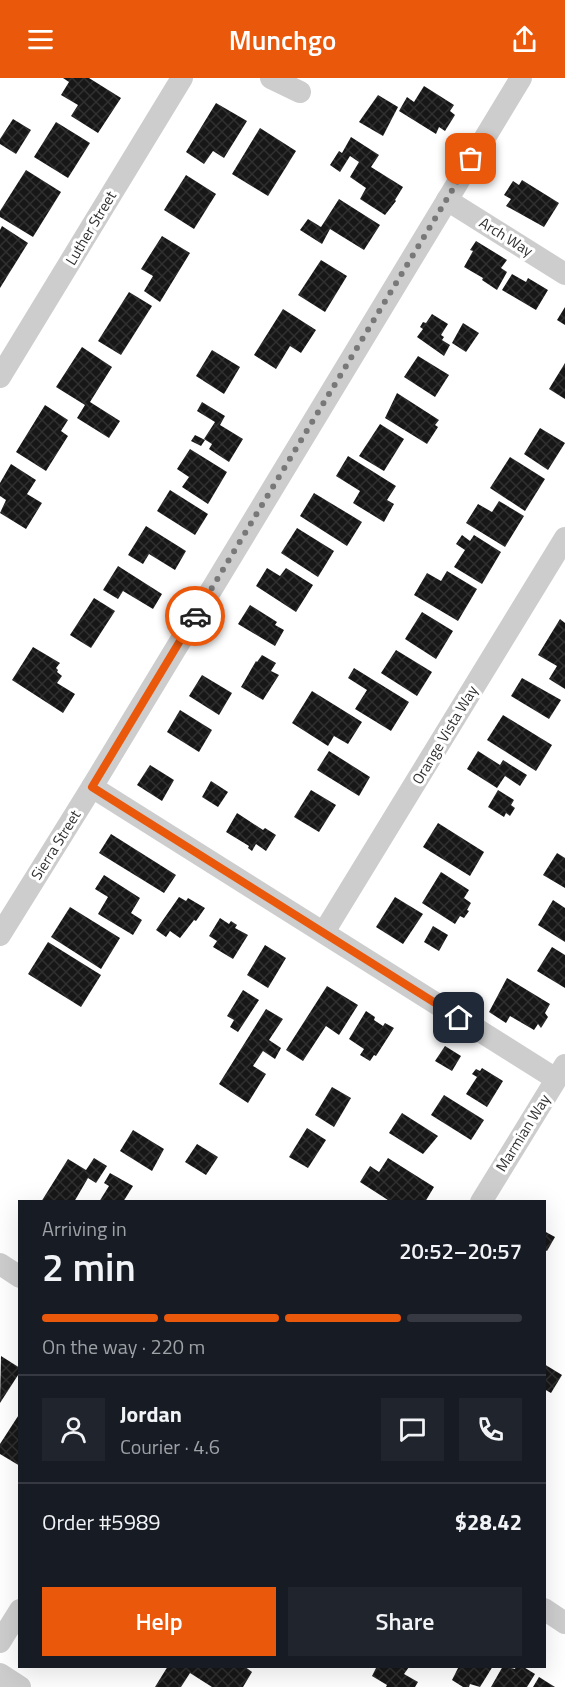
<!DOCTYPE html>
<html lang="en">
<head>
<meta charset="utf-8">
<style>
	:root { --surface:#171b24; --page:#20242c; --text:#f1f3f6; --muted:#9ea1a6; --line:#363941; --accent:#ea580c }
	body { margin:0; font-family:"Titillium Web",sans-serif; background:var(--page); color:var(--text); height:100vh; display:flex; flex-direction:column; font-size:22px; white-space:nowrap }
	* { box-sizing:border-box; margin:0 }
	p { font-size:20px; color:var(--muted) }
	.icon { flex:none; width:33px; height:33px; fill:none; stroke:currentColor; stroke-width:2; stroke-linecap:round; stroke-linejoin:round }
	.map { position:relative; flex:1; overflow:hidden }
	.drawer { position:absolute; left:18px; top:1122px; width:528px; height:468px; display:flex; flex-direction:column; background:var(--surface); border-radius:0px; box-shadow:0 6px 24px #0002 }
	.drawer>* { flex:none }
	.pin { position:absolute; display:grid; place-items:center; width:51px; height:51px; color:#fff; margin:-26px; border-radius:12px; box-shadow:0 3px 9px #0006 }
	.courier { position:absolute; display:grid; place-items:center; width:60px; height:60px; margin:-30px; border:4px solid #ea580c; border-radius:50%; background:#fff; color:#222; box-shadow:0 2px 8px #0007 }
	.overview em { font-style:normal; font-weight:600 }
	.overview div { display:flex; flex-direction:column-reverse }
	.overview { display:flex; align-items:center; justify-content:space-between; height:102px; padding:0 24px }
	h1 { font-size:39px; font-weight:600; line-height:45px }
	.bar { display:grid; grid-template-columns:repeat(4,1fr); gap:9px 6px; align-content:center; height:72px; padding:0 24px }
	.bar i { height:8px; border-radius:4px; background:var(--line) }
	.bar .on { background:var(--accent) }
	.bar p { grid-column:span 4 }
	.line { display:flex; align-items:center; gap:15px; padding:0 24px; border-top:2px solid var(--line) }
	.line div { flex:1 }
	.round { display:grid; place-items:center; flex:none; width:63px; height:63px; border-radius:0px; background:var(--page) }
	.primary-button { display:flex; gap:12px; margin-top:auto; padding:12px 24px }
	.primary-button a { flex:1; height:69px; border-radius:0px; background:var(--accent); color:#fff; font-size:24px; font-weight:600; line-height:69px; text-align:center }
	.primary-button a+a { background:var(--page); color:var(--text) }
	header { display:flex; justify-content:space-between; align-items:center; height:78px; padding:0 24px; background:var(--accent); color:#fff; font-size:27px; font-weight:600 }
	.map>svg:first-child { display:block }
	.building { fill:url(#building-cross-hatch) }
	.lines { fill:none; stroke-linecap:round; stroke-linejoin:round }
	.minor { stroke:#cdcdcd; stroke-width:22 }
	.done { stroke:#787878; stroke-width:6; stroke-dasharray:0 10.8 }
	.route { stroke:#ea580c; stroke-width:8 }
	.labels { text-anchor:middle; stroke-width:6; stroke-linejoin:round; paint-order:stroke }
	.street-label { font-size:15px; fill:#303030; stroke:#fff }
</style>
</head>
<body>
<header><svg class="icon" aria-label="menu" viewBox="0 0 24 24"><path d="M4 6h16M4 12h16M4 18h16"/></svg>Munchgo<svg class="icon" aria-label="share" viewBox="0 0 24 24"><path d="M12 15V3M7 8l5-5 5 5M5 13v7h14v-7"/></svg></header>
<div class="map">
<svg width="565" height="1609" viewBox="0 0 565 1609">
	<defs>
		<pattern id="building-cross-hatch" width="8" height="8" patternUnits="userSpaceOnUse" patternTransform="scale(1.5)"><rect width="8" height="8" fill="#171717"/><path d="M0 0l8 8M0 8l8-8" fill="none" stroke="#303030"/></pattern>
	</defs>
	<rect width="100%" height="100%" fill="#fff"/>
	<g class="building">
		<polygon points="63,0 89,0 121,20 98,55 71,38 78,27 61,17 69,4"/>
		<polygon points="424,8 454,27 450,33 455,37 445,53 439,49 436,56 399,33 407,19 414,24"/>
		<polygon points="378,17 398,29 383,58 359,44"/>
		<polygon points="216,25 247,43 224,80 213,73 204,86 186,74"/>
		<polygon points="13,41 31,52 16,76 0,66 0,61"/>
		<polygon points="56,44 90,65 68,100 34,79"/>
		<polygon points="260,50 296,73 268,118 232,96"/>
		<polygon points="351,59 379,77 371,89 403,109 395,122 396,123 385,137 360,121 366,110 350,99 359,84 350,78 340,94 330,87 339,73 342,75"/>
		<polygon points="26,92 61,114 33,159 0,139 0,133"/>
		<polygon points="186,97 216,116 194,151 164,132"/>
		<polygon points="522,102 559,125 544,149 506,128 511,121 504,117 513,103 519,107"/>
		<polygon points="339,121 380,147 364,172 330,151 322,166 300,152 308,141 321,149"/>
		<polygon points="2,148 28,165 0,210 0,152"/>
		<polygon points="162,158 190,175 160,224 144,213 153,198 141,191"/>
		<polygon points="476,163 507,182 501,190 507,194 497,212 482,202 483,200 464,189 473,173 470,172"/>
		<polygon points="321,182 347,198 325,234 298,217"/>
		<polygon points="512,196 526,204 528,200 548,212 536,232 502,212"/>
		<polygon points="129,214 152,228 121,277 98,263"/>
		<polygon points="565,229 565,247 557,242"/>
		<polygon points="283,231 316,252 301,275 290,268 276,291 254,277"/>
		<polygon points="432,236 448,246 441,257 444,259 442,262 450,267 444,278 417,259 423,251 420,249 423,244 426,245"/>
		<polygon points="463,245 479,255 466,274 452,265"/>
		<polygon points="82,269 112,289 90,324 120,343 109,360 77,340 85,327 56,309"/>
		<polygon points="212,272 240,289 224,316 196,298"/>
		<polygon points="418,278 449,297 435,319 404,299"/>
		<polygon points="565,285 565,321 549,311"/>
		<polygon points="397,315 439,342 435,347 438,349 427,366 385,340"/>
		<polygon points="202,324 225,338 220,347 243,361 229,384 209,371 212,366 204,361 215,344 197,333"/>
		<polygon points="45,327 68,342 61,353 68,358 46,393 16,374"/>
		<polygon points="380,346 404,361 384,393 359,378"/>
		<polygon points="540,350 565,365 548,392 524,376"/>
		<polygon points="195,357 205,362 201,368 191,363"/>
		<polygon points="190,371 227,394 208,426 182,409 189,399 177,391"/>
		<polygon points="348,378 396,408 387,422 394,426 384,444 353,425 360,413 336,398"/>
		<polygon points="510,379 545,401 525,433 490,410"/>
		<polygon points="11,386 36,402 27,416 42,425 26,451 0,435 6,422 0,418 0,405"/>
		<polygon points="170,412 208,436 195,457 157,433"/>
		<polygon points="314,415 362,444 347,468 300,438"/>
		<polygon points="499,423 524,438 505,469 466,445 478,426 492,434"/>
		<polygon points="146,448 186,473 175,492 149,476 143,486 128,477"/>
		<polygon points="297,450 334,473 318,499 281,475"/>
		<polygon points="462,457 470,463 474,457 501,474 482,506 454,489 465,472 456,466"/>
		<polygon points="118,488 162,516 153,531 123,513 118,521 103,512"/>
		<polygon points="267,490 280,498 286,490 313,507 296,534 256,508"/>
		<polygon points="447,493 477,511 458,543 414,517 427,495 441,503"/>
		<polygon points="94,520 115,533 91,570 70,557"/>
		<polygon points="250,527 277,544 275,547 284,552 275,568 238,546"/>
		<polygon points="422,534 453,553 436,581 405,561"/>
		<polygon points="560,541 565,545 565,611 549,601 557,588 538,577"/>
		<polygon points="33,569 60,585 56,590 58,592 57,594 62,598 57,605 75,616 63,635 12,602"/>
		<polygon points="396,572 432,594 417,618 381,595"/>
		<polygon points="262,577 276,585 271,593 279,597 263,622 241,609 256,583 257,584"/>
		<polygon points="354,590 409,624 391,653 355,631 367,612 348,600"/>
		<polygon points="202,597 232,615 219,637 189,618"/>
		<polygon points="522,600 561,622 549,641 511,618"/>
		<polygon points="312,613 362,644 348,666 334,658 328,668 292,645"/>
		<polygon points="180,632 212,652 199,674 167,654"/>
		<polygon points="503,637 552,667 536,693 487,662"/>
		<polygon points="329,673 370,699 359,718 317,692"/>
		<polygon points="478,673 500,687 503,682 527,697 520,708 505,698 497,710 467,691"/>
		<polygon points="150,687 174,702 162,723 137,707"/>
		<polygon points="211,703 228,714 218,729 202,719"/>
		<polygon points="311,712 336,727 319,754 294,739"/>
		<polygon points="498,712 514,722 511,727 515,730 510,738 506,735 504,739 488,729"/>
		<polygon points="237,735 263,752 265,750 276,757 266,773 256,766 252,773 248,770 249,768 226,754"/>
		<polygon points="438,745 484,774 470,798 423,769"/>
		<polygon points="111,756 176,797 164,815 99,775"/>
		<polygon points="557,775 565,780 565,810 543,797"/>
		<polygon points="441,794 469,812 464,820 471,825 467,832 469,833 464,840 460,838 455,846 422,825"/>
		<polygon points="104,797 140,820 131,835 142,842 133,857 98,836 108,819 95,811"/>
		<polygon points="179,819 186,823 188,820 205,830 196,843 194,842 180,860 170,853 166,859 156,852"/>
		<polygon points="395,819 423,836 403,866 376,849"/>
		<polygon points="553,822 565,830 565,864 538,847"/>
		<polygon points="70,829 120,860 101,891 51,859"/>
		<polygon points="220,840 229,846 231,843 237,847 235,850 248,857 233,881 213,869 217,863 209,858"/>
		<polygon points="433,848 448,857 439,873 424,864"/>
		<polygon points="48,864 101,897 81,929 28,896"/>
		<polygon points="265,867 286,880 268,910 247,897"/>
		<polygon points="552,869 565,877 565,910 537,893"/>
		<polygon points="507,900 550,926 545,935 548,939 541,950 538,946 534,952 510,938 506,945 489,934"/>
		<polygon points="327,908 358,927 339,957 326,948 303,983 286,972"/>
		<polygon points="243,912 259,922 238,954 230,949 234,942 227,938"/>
		<polygon points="266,931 283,941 269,962 281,970 275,981 263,973 253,988 266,996 248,1025 219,1006"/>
		<polygon points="366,933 375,939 374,942 383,948 385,945 394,950 376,978 374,977 370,983 360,977 364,971 349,961"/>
		<polygon points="445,968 461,978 452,993 435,983"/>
		<polygon points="482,990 503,1003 487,1029 466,1016 477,999 472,996 476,991 480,993"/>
		<polygon points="332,1009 351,1020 334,1049 315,1037"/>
		<polygon points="444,1017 484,1042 471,1062 431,1037"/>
		<polygon points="402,1035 438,1058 423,1076 389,1055"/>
		<polygon points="307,1050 326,1062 308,1090 289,1079"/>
		<polygon points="133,1052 164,1071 152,1093 120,1073"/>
		<polygon points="197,1066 218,1079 206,1097 185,1084"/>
		<polygon points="94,1080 107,1088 96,1105 88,1100 74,1124 41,1124 68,1081 86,1092"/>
		<polygon points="388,1080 434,1109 425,1124 391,1124 360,1104 370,1088 379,1094"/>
		<polygon points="110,1095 133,1108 123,1124 99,1124 109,1108 104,1105"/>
		<polygon points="544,1153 555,1159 547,1173 544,1171"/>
		<polygon points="1,1278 20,1290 20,1294 0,1325"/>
		<polygon points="544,1286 562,1297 551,1315 544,1311"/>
		<polygon points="20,1335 20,1388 0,1376 0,1366"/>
		<polygon points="168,1588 244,1588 252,1594 243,1609 212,1609 190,1595 181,1609 155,1609"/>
		<polygon points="377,1588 407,1588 409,1589 404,1596 418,1604 415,1609 386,1609 387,1607 372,1598"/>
		<polygon points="459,1588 493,1588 480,1609 470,1606 469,1609 463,1609 452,1602"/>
		<polygon points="503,1588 515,1591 516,1588 522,1588 535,1596 527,1609 491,1609"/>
		<polygon points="539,1599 555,1609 533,1609"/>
	</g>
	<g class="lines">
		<g class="minor">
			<polyline points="271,0 300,14"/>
			<polyline points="447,122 565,196"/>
			<polyline points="0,299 182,0"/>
			<polyline points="92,709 556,1001"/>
			<polyline points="324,854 565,460"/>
			<polyline points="0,857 92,709 521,0"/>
			<polyline points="481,1124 565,987"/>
			<polyline points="0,1186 20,1199"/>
			<polyline points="544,1531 565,1545"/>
			<polyline points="0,1564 20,1532"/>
			<polyline points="0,1596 20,1609"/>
		</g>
	</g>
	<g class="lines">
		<polyline class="done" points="195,538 471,81"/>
		<polyline class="route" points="195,538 92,709 459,940"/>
	</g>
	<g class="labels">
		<g class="street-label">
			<text transform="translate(91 150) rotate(-59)" y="5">Luther Street</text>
			<text transform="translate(506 159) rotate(32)" y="5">Arch Way</text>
			<text transform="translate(445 657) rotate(-59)" y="5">Orange Vista Way</text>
			<text transform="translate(56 767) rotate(-58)" y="5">Sierra Street</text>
			<text transform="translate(523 1055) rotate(-58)" y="5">Marmian Way</text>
		</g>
	</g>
</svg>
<div class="pin" style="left:471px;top:81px;background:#ea580c"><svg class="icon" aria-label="bag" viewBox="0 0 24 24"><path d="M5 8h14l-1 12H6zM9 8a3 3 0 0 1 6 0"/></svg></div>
<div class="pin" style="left:459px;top:940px;background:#1f2937"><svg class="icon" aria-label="home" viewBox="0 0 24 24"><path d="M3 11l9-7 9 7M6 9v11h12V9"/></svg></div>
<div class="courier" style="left:195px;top:538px"><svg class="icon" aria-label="car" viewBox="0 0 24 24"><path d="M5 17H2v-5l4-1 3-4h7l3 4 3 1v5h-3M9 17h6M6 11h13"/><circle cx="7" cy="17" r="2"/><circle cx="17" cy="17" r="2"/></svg></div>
<section class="drawer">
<div class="overview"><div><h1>2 min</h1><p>Arriving in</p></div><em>20:52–20:57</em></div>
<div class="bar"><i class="on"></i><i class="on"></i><i class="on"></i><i></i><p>On the way · 220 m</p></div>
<div class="line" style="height:108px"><a class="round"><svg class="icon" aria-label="person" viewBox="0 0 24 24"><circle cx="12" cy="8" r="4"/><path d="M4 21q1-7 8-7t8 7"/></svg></a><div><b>Jordan</b><p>Courier · 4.6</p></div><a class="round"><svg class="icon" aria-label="chat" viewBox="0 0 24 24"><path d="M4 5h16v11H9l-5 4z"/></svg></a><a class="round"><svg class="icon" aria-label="phone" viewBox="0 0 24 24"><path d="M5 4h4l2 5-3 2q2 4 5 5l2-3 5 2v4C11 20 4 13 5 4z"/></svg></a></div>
<div class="line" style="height:78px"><div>Order #5989</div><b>$28.42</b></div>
<div class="primary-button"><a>Help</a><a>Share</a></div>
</section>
</div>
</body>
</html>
